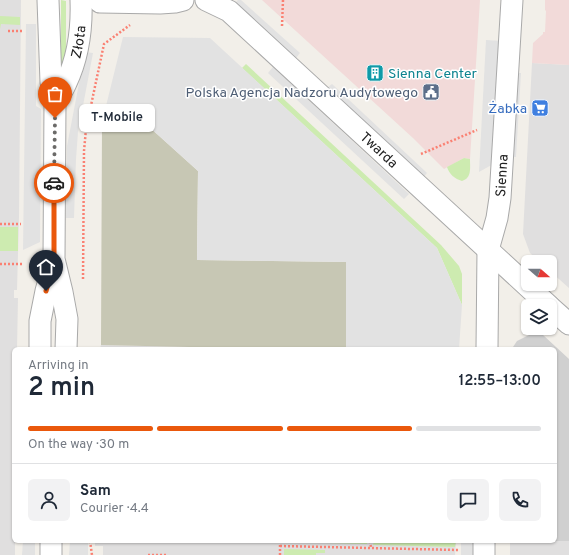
<!DOCTYPE html>
<html lang="en">
<head>
<meta charset="utf-8">
<style>
	:root { --surface:#fff; --page:#f2f2f3; --text:#1f2937; --muted:#747a83; --line:#e0e1e3; --accent:#ea580c }
	body { margin:0; font-family:Overpass,sans-serif; background:var(--page); color:var(--text); height:100vh; display:flex; flex-direction:column; font-size:15px; white-space:nowrap }
	* { box-sizing:border-box; margin:0 }
	p { font-size:13px; color:var(--muted) }
	.icon { flex:none; width:22px; height:22px; fill:none; stroke:currentColor; stroke-width:2; stroke-linecap:round; stroke-linejoin:round }
	.map { position:relative; flex:1; overflow:hidden }
	.sheet { position:absolute; left:12px; top:347px; width:545px; height:196px; display:flex; flex-direction:column; background:var(--surface); border-radius:6px; box-shadow:0 1px 3px #0004 }
	.sheet>* { flex:none }
	.needle { width:26px; rotate:110deg }
	.tools { position:absolute; left:521px; top:255px; display:grid; gap:8px }
	.tools a { display:grid; place-items:center; width:36px; height:36px; border-radius:6px; background:var(--surface); box-shadow:0 1px 3px #0004; font-size:20px }
	.pin { position:absolute; display:grid; place-items:center; width:34px; height:34px; color:#fff; margin:-41px -17px; border-radius:50% 50% 50% 0; rotate:-45deg; box-shadow:0 0 4px #0007 }
	.pin .icon { rotate:45deg }
	.courier { position:absolute; display:grid; place-items:center; width:40px; height:40px; margin:-20px; border:3px solid #ea580c; border-radius:50%; background:#fff; color:#222; box-shadow:0 1px 5px #0007 }
	.bubble { position:absolute; height:28px; border-radius:6px; background:var(--surface); box-shadow:0 1px 3px #0004; font-size:13px; font-weight:600; line-height:28px; text-align:center }
	.summary em { font-style:normal; font-weight:600 }
	.summary div { display:flex; flex-direction:column-reverse }
	.summary { display:flex; align-items:center; justify-content:space-between; height:68px; padding:0 16px }
	h1 { font-size:26px; font-weight:600; line-height:30px }
	.bar { display:grid; grid-template-columns:repeat(4,1fr); gap:6px 4px; align-content:center; height:48px; padding:0 16px }
	.bar i { height:5px; border-radius:3px; background:var(--line) }
	.bar .on { background:var(--accent) }
	.bar p { grid-column:span 4 }
	.line { display:flex; align-items:center; gap:10px; padding:0 16px; border-top:1px solid var(--line) }
	.line div { flex:1 }
	.round { display:grid; place-items:center; flex:none; width:42px; height:42px; border-radius:6px; background:var(--page) }
	.map>svg:first-child { display:block }
	.residential { fill:#e0dfdf }
	.commercial { fill:#f2dad9 }
	.religious { fill:#d0d0d0 }
	.construction { fill:#c7c7b4 }
	.grass { fill:#cdebb0 }
	.parking { fill:#e2e2e2 }
	.lines { fill:none; stroke-linecap:round; stroke-linejoin:round }
	.street-casing { stroke:#a9a9a9; stroke-width:23 }
	.path { stroke:#fa8072; stroke-width:2.5; stroke-dasharray:2 2; stroke-linecap:butt }
	.street { stroke:#fff; stroke-width:21 }
	.done { stroke:#6b6a68; stroke-width:4; stroke-dasharray:0 7.2 }
	.route { stroke:#ea580c; stroke-width:5 }
	.labels { text-anchor:middle; stroke-width:3; stroke-linejoin:round; paint-order:stroke }
	.street-label { font-size:14px; fill:#222; stroke:#fff }
	.culture-label { font-size:14px; fill:#0d838f; stroke:#fff; text-anchor:start }
	.service-label { font-size:14px; fill:#4e5e75; stroke:#fff; text-anchor:end }
	.shop-label { font-size:14px; fill:#366cbe; stroke:#fff; text-anchor:end }
</style>
</head>
<body>
<div class="map">
<svg width="569" height="555" viewBox="0 0 569 555">
	<rect width="100%" height="100%" fill="#f2efe9"/>
	<g class="residential">
		<polygon points="0,0 21,0 19,217 17,290 14,290 14,298 18,298 17,349 14,349 14,541 15,541 15,555 0,555"/>
		<polygon points="532,63 569,65 569,288 550,271 550,262 540,262 530,253 523,234"/>
		<polygon points="101,345 278,349 100,349"/>
		<polygon points="95,541 456,541 455,555 103,555 103,546 95,546"/>
		<rect x="510" y="541" width="59" height="14"/>
	</g>
	<g class="commercial">
		<polygon points="262,0 480,0 470,159 464,158 444,169 413,138"/>
		<polygon points="545,0 569,0 569,65 532,63 533,43 543,34 543,32 545,32 546,11 545,10"/>
	</g>
	<polygon class="religious" points="535,332 543,335 569,359 569,541 555,541 555,349 512,349 513,347 517,341"/>
	<polygon class="construction" points="106,106 147,125 198,171 197,260 346,262 346,349 278,349 101,345 102,125"/>
	<g class="grass">
		<polygon points="61,0 66,1 66,62 62,66 61,62"/>
		<polygon points="0,16 20,17 20,25 1,24 0,29"/>
		<polygon points="246,64 441,245 459,266 462,274 462,305 437,248 242,68"/>
		<path d="M464,158l6,1c0,9 2,19 -8,22 -7,-2 -13,-7 -15,-14z"/>
		<rect x="0" y="227" width="18" height="24"/>
		<polygon points="284,541 367,541 367,544 284,542"/>
		<polygon points="374,541 456,541 455,547 373,545"/>
		<polygon points="284,549 325,550 325,553 316,553 316,555 284,555"/>
	</g>
	<g class="parking">
		<polygon points="238,0 241,0 300,53 296,58 235,3"/>
		<polygon points="26,24 36,24 36,106 41,109 40,242 23,250"/>
		<polygon points="123,37 210,38 437,248 462,305 459,349 346,349 346,262 197,260 198,171 147,125 106,106"/>
		<polygon points="486,40 502,41 495,163 479,172"/>
		<polygon points="85,52 93,53 78,132 76,159 74,218 66,218 67,146"/>
		<polygon points="273,67 409,194 404,199 268,73"/>
		<polygon points="514,73 521,73 516,157 509,157"/>
		<polygon points="332,84 427,173 423,178 327,88"/>
		<polygon points="23,541 35,541 35,555 22,555"/>
		<polygon points="70,541 88,541 88,555 69,555"/>
		<rect x="461" y="541" width="16" height="14"/>
	</g>
	<g class="lines">
		<defs>
			<g id="street">
				<polyline points="48,0 51,82 55,102 54,259 62,292 67,319 66,349"/>
				<polyline points="98,0 100,2 160,3 175,2 183,0"/>
				<path id="s1" d="M206,0l23,11 13,12 307,283"/>
				<path id="s2" d="M55,102c4,-6 8,-12 11,-19 12,-25 16,-56 15,-83"/>
				<polyline points="550,307 569,324"/>
				<polyline points="40,349 40,321 46,291 54,263"/>
				<path id="s3" d="M487,349l1,-99 9,-32 3,-20 12,-198"/>
				<polyline points="51,555 51,541"/>
				<polyline points="484,555 484,541"/>
			</g>
		</defs>
		<use href="#street" class="street-casing"/>
		<g class="path">
			<polyline points="282,26 283,0"/>
			<polyline points="8,31 24,31"/>
			<polyline points="421,154 477,130"/>
			<polyline points="0,224 21,224"/>
			<polyline points="0,264 23,264"/>
			<polyline points="83,279 84,151 86,129 104,44 130,25"/>
			<polyline points="90,541 92,555"/>
			<polyline points="370,541 371,548"/>
			<polyline points="280,546 458,550"/>
			<polyline points="148,555 166,555"/>
			<polyline points="280,555 280,541"/>
		</g>
		<use href="#street" class="street"/>
	</g>
	<g class="lines">
		<polyline class="done" points="54,183 55,118"/>
		<polyline class="route" points="46,291 54,262 54,183"/>
	</g>
	<defs>
		<symbol id="building-square" viewBox="-11 -11 22 22"><rect x="-9" y="-9" width="18" height="18" rx="4" fill="#0f9aa8" stroke="#fff"/><path d="M-4-6H4V6H1V3H-1V6H-4ZM-2.5-4.3h1.7v1.8h-1.7ZM.8-4.3h1.7v1.8H.8ZM-2.5-1h1.7V.8h-1.7ZM.8-1h1.7V.8H.8Z" fill="#fff"/></symbol>
		<symbol id="civic-square" viewBox="-11 -11 22 22"><rect x="-9" y="-9" width="18" height="18" rx="4" fill="#5c6f8a" stroke="#fff"/><path d="M-.6-6.5H3V-4.5H.6V-3L4-1V1h2V6H-6V1h2V-1L-.6-3ZM-1.2 2.5V6h2.4V2.5Z" fill="#fff"/></symbol>
		<symbol id="supermarket-square" viewBox="-11 -11 22 22"><rect x="-9" y="-9" width="18" height="18" rx="4" fill="#3f7fe0" stroke="#fff"/><path d="M-6-5.5h2.5l.6 2H6L4.5 2H-2.5L-4.4-4H-6ZM-1.5 3.2a1.3 1.3 0 1 0 .1 0ZM3 3.2a1.3 1.3 0 1 0 .1 0Z" fill="#fff"/></symbol>
	</defs>
	<g fill-rule="evenodd">
		<use href="#building-square" x="365" y="63" width="20" height="20"/>
		<use href="#civic-square" x="421" y="82" width="20" height="20"/>
		<use href="#supermarket-square" x="530" y="98" width="20" height="20"/>
	</g>
	<g class="labels">
		<g class="street-label">
			<text dy="5" stroke="none"><textPath href="#s2" startOffset="65">Złota</textPath></text>
			<text dy="5" stroke="none"><textPath href="#s1" startOffset="230">Twarda</textPath></text>
			<text dy="5" stroke="none"><textPath href="#s3" startOffset="175">Sienna</textPath></text>
		</g>
		<g class="culture-label">
			<text x="388" y="78">Sienna Center</text>
		</g>
		<g class="service-label">
			<text x="418" y="97">Polska Agencja Nadzoru Audytowego</text>
		</g>
		<g class="shop-label">
			<text x="527" y="113">Żabka</text>
		</g>
	</g>
</svg>
<div class="tools">
<a><svg class="needle" viewBox="-14 -14 28 28"><path d="M0-13l5 13h-10z" fill="#e53935"/><path d="M0 13l5-13h-10z" fill="#747a83"/></svg></a>
<a><svg class="icon" aria-label="layers" viewBox="0 0 24 24"><path d="M12 4l9 5-9 5-9-5zM3 14l9 5 9-5"/></svg></a>
</div>
<div class="pin" style="left:55px;top:118px;background:#ea580c"><svg class="icon" aria-label="bag" viewBox="0 0 24 24"><path d="M5 8h14l-1 12H6zM9 8a3 3 0 0 1 6 0"/></svg></div>
<div class="pin" style="left:46px;top:291px;background:#1f2937"><svg class="icon" aria-label="home" viewBox="0 0 24 24"><path d="M3 11l9-7 9 7M6 9v11h12V9"/></svg></div>
<div class="courier" style="left:54px;top:183px"><svg class="icon" aria-label="car" viewBox="0 0 24 24"><path d="M5 17H2v-5l4-1 3-4h7l3 4 3 1v5h-3M9 17h6M6 11h13"/><circle cx="7" cy="17" r="2"/><circle cx="17" cy="17" r="2"/></svg></div>
<div class="bubble" style="left:79px;top:104px;width:76px">T-Mobile</div>
<section class="sheet">
<div class="summary"><div><h1>2 min</h1><p>Arriving in</p></div><em>12:55–13:00</em></div>
<div class="bar"><i class="on"></i><i class="on"></i><i class="on"></i><i></i><p>On the way · 30 m</p></div>
<div class="line" style="height:72px"><a class="round"><svg class="icon" aria-label="person" viewBox="0 0 24 24"><circle cx="12" cy="8" r="4"/><path d="M4 21q1-7 8-7t8 7"/></svg></a><div><b>Sam</b><p>Courier · 4.4</p></div><a class="round"><svg class="icon" aria-label="chat" viewBox="0 0 24 24"><path d="M4 5h16v11H9l-5 4z"/></svg></a><a class="round"><svg class="icon" aria-label="phone" viewBox="0 0 24 24"><path d="M5 4h4l2 5-3 2q2 4 5 5l2-3 5 2v4C11 20 4 13 5 4z"/></svg></a></div>
</section>
</div>
</body>
</html>
